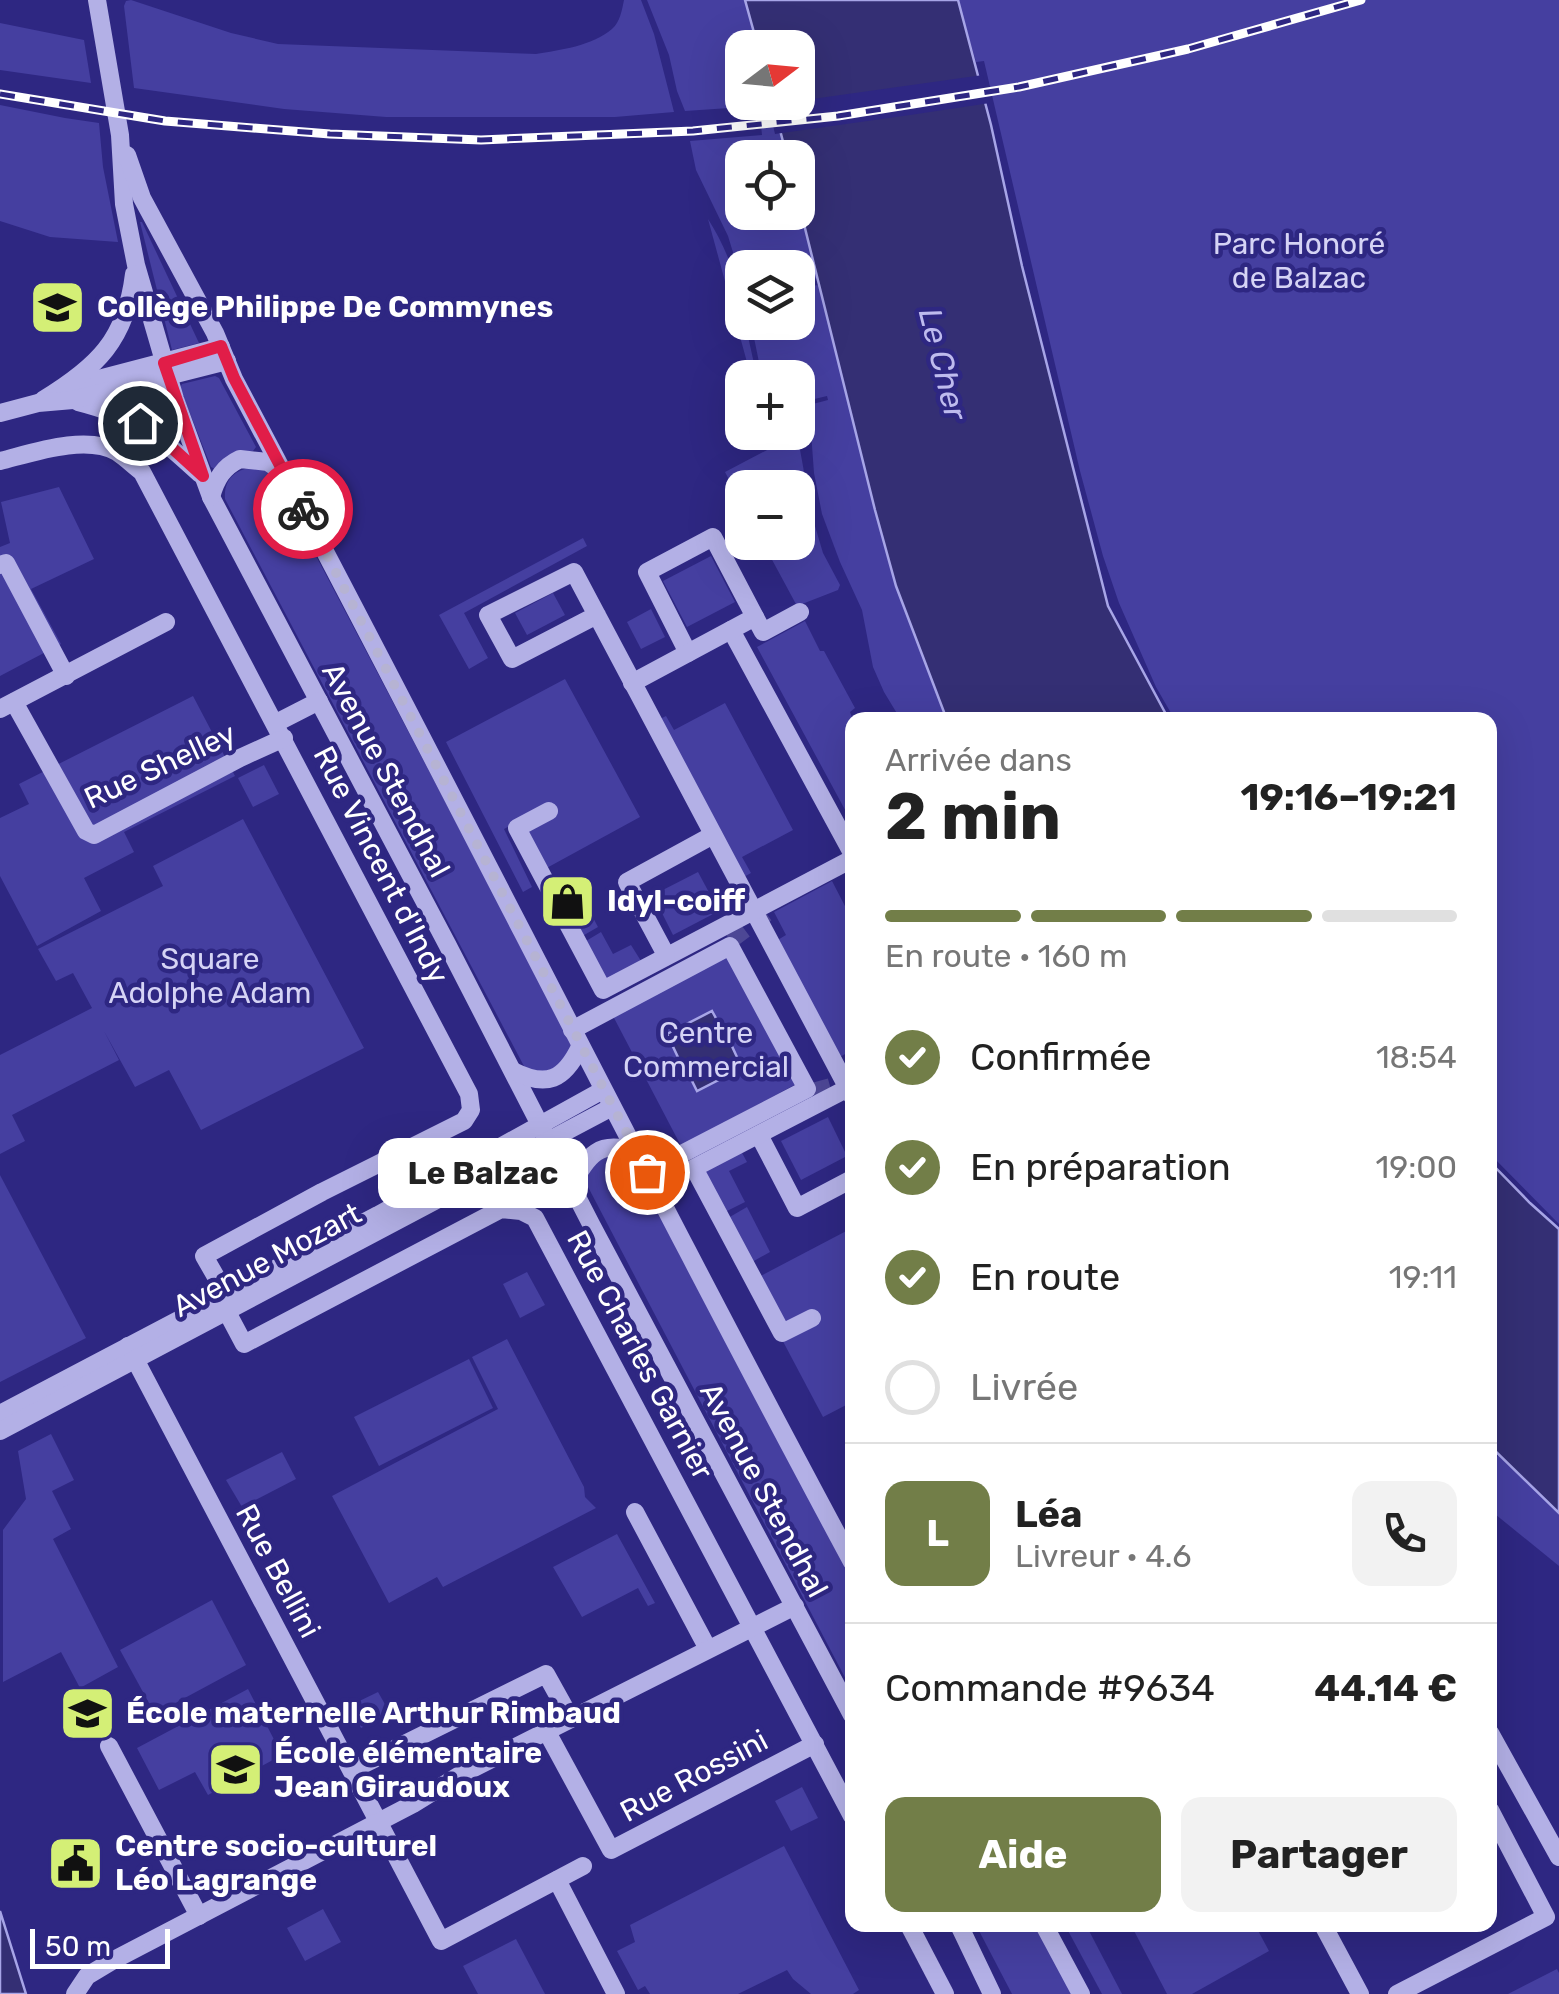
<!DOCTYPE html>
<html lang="fr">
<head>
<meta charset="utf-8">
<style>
	:root { --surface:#fff; --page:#f2f2f2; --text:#222; --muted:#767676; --line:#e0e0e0; --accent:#727e48 }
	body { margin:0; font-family:Rubik,sans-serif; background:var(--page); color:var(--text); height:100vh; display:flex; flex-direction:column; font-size:38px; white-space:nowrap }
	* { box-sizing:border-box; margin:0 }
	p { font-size:32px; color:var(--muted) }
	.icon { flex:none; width:55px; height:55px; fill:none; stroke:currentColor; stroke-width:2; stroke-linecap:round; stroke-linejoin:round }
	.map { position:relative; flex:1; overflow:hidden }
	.panel { position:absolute; left:845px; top:712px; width:652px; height:1220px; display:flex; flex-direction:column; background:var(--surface); border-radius:20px; box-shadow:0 10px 40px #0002 }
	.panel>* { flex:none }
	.needle { width:65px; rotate:74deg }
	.controls { position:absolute; left:725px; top:30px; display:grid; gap:20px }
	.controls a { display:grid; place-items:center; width:90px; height:90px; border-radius:20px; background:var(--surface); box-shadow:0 10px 40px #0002; font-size:50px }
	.scale { position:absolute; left:30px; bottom:25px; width:140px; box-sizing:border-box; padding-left:10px; border:5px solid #fff; border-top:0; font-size:28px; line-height:35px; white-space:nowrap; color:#fff; -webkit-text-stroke:8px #2e2782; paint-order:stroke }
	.pin { position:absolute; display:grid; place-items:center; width:85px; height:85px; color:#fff; margin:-42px; border:5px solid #fff; border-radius:50%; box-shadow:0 2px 10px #0007 }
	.courier { position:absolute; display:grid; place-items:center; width:100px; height:100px; margin:-50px; border:8px solid #e11d48; border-radius:50%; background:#fff; color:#222; box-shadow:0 2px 12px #0007 }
	.bubble { position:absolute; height:70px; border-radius:20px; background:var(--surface); box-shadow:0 10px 40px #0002; font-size:32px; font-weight:700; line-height:70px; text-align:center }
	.overview em { font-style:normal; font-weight:700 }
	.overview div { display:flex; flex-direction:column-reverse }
	.overview { display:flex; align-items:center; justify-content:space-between; height:170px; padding:0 40px }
	h1 { font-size:65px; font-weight:700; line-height:75px }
	.bar { display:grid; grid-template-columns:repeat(4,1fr); gap:15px 10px; align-content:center; height:120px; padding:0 40px }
	.bar i { height:12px; border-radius:8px; background:var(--line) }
	.bar .on { background:var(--accent) }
	.bar p { grid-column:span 4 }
	.line { display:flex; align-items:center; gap:25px; padding:0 40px; border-top:2px solid var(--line) }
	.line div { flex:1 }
	.round { display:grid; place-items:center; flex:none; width:105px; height:105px; border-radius:20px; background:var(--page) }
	ol { padding:0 40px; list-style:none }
	li { display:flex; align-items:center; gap:30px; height:110px }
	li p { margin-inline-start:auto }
	li .icon { padding:10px; border-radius:50%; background:var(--accent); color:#fff; stroke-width:4 }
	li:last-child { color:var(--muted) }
	li i { width:55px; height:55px; border:5px solid var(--line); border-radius:50% }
	.primary-button { display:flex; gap:20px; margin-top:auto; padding:20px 40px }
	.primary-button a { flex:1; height:115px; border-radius:20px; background:var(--accent); color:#fff; font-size:40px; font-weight:700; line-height:115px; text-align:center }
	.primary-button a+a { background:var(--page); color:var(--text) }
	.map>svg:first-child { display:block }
	.green { fill:#453fa0 }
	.water { fill:#342f74; stroke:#a7a5e7; stroke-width:2.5 }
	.pier { fill:#2e2782 }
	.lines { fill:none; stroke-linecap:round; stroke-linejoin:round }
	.minor-tunnel { stroke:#4d4795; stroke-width:18; stroke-dasharray:18 9; stroke-linecap:butt }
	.minor { stroke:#b3b0e6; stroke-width:18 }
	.rail-casing { stroke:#fff; stroke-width:9 }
	.rail { stroke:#2e2782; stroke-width:5; stroke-dasharray:15; stroke-linecap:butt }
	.done { stroke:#b6b3d3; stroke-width:10; stroke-dasharray:0 18 }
	.route { stroke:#e11d48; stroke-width:12 }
	.labels { text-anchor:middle; stroke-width:9; stroke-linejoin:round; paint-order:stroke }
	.park-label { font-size:30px; fill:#d5d3f5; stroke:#2e2782 }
	.poi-label { font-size:30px; font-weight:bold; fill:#fff; stroke:#2e2782; text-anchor:start }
	.street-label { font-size:30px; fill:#fff; stroke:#2e2782 }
	.water-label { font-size:32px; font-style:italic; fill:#bebbee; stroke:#2e2782 }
</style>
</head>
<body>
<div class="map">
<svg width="1559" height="1994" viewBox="0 0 1559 1994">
	<rect width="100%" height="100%" fill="#2e2782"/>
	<g class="green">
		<path d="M131,0l100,33 47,11 258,10c24,-4 56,-8 76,-25 8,-7 10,-19 12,-29h17l13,34 20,78 -59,5h-229l-102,-8 -150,-21 -10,-82 2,-5z"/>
		<polygon points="647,0 745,0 758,47 742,48 742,102 773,103 787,157 742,158 742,212 798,212 798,200 817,278 810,280 811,286 819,285 875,510 896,586 947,720 901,720 884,692 873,667 862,610 840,562 822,514 814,473 809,405 828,400 827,396 798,403 798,378 762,377 751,323 798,322 798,268 742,268 742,282 728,236 696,170 690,141 762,135 759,106 685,111 677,91 669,55"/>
		<polygon points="958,0 1559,0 1559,1224 1490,1154 1490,720 1175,720 1156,687 1119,603 1103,556 1080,471 984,61 976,62"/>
		<polygon points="0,23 84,40 91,83 0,70"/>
		<polygon points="0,105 65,118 99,123 103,167 118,242 50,237 0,221"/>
		<path d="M708,219c19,30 34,68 34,103l3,1 12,54h-6z"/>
		<polygon points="140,222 142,222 199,343 172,350"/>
		<polygon points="215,376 219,378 256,447 253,451 237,453 215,469 211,467 180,388 182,384"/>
		<polygon points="765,433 797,433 812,516 823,553 840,585 838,590 797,606 763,543 798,542 798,488 742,488 742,505 725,472 769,449"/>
		<path d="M263,466l10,8 300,571 1,6 -22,21 -26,-2 -301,-571c-2,-25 17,-32 38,-33z"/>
		<polygon points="59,487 94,559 31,589 61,644 0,676 0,547 10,543 1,502"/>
		<polygon points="583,538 587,546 464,613 488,658 469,669 439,615"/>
		<polygon points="711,556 735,602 687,627 663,581"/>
		<polygon points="553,593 565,615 527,635 515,613"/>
		<polygon points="651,609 665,637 641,649 627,622"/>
		<polygon points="805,621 820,651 824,651 855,708 850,712 853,720 852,817 850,819 757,647"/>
		<polygon points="565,679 640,817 543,870 517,822 504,829 532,887 523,892 446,742"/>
		<polygon points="193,696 235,776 124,832 134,852 84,878 101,911 37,946 0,876 0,818 29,804 19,784"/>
		<polygon points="725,703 793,830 742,857 751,873 742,878 658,720 666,716 674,730"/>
		<polygon points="264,765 279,794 253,807 238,778"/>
		<polygon points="243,819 364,1048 201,1130 169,1070 135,1087 104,1031 119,1060 12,1115 25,1141 0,1154 0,1055 92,1008 73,973 56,981 38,949 163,886 153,866"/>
		<polygon points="698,872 719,911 673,935 653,895"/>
		<polygon points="832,881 847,910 852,908 852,1063 847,1053 838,1058 776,941 786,935 774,912"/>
		<polygon points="575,884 598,927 579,938 554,893"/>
		<polygon points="601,932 613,954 631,945 641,961 602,983 581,944"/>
		<polygon points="730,954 798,1083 681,1146 613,1016"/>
		<polygon points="828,1117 847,1156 801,1180 781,1141"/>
		<polygon points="741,1151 747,1162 729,1171 745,1202 725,1212 703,1171"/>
		<path d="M618,1155l18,5 216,413v118l-265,-506c-1,-20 12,-28 31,-30z"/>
		<polygon points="0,1175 86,1338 0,1382"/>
		<polygon points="747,1207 770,1252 752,1262 728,1218"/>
		<polygon points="852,1228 852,1402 823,1417 751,1281"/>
		<polygon points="527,1272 545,1305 520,1318 503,1284"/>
		<polygon points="507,1339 584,1487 585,1497 596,1508 443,1587 437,1577 389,1603 332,1496 498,1409 472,1357"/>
		<polygon points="469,1359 493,1408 379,1466 354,1417"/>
		<polygon points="51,1434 74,1480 52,1491 71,1529 53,1539 118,1667 80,1688 61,1652 3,1682 3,1530 26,1499 18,1451"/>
		<polygon points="282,1452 296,1479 242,1507 226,1480"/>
		<polygon points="1499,1455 1559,1513 1559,1566 1490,1510 1490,1464"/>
		<polygon points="617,1534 655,1603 648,1606 638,1588 582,1617 553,1567"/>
		<polygon points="212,1600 246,1665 155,1714 120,1650"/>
		<polygon points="248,1689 282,1755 208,1795 195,1772 159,1790 137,1748"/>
		<polygon points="378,1692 390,1713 361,1728 349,1706"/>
		<polygon points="802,1787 818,1818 791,1831 775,1801"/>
		<polygon points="784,1846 859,1990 853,1994 811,1994 793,1979 787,1970 738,1994 650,1994 645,1986 638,1990 617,1951 635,1942 630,1925"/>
		<polygon points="323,1909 341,1942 305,1961 287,1928"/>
		<polygon points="976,1925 1037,1925 1073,1994 1012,1994"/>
		<polygon points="1065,1925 1086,1925 1122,1994 1102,1994"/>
		<polygon points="1131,1925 1255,1925 1269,1951 1192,1994 1167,1994"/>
		<polygon points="516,1939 545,1994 478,1994 463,1966"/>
		<polygon points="1557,1969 1559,1973 1559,1994 1508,1994"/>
	</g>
	<g class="water">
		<polygon points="745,0 958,0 991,125 1022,266 1108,606 1169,720 947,720 896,586 875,510 798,200 798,158 787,157 773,103 798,102 798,48 758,47"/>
		<polygon points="712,1011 722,1029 724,1029 742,1068 697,1091 687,1071 685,1072 667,1034"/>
		<polygon points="1490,1162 1530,1203 1559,1229 1559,1513 1490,1446"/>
		<polygon points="0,1911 26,1994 0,1994"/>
	</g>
	<polygon class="pier" points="983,75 990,103 910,115 775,134 768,104 798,102 798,101"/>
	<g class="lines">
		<g class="minor-tunnel">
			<polyline points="730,940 770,910"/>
			<polyline points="813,1092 852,1081"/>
		</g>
		<g class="minor">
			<polyline points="97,0 120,135 124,204 136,265 175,399 211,497 447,944 592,1226 852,1715"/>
			<path d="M127,155l15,43 73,135 19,46c209,392 407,791 618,1183"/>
			<polyline points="72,386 221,347"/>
			<path d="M43,400c54,-33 83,-60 91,-126"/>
			<path d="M78,402c59,15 78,31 122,72"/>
			<polyline points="0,413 38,403 73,400 227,361"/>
			<path d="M0,461c32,-8 86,-27 117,-9 9,6 17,14 25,20l327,622 2,16 -7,11 -142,71 -118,64 23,40"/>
			<path d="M211,497c5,-18 12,-30 29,-38l28,3 16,11"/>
			<polyline points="0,565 6,563 66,676"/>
			<polyline points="597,615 512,659 488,615 574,572 852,1096"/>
			<polyline points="731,630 852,853"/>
			<polyline points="688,653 647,572 713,537 755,617"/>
			<polyline points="632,683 755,617 763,632 800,612"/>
			<polyline points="14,702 86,831 94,835 240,758 284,738"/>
			<polyline points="0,709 166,622"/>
			<polyline points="276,723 319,701"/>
			<polyline points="549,811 517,828 603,990 852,859"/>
			<polyline points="666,955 627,882 713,835"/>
			<polyline points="572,1030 730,946 807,1089 647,1172"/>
			<path d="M513,1071c34,17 51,9 67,-24"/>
			<polyline points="759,1135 797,1208 852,1179"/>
			<path d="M571,1186c17,-31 28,-47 65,-34"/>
			<polyline points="227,1312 244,1344 501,1209 521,1211 535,1218 852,1816"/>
			<polyline points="812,1318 782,1333 694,1168 852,1086"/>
			<polyline points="128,1346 441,1941 583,1866"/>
			<polyline points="0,1414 378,1215 603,1090"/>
			<polyline points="0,1431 612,1107"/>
			<polyline points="635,1512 708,1649"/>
			<polyline points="547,1732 611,1850 815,1744"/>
			<polyline points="1490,1733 1559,1857"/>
			<polyline points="109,1746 199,1916"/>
			<polyline points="352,1770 546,1674 571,1719"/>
			<polyline points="557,1880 616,1994"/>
			<polyline points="909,1925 945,1994"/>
			<polyline points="959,1925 992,1994"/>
			<polyline points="1044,1925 1081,1994"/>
			<polyline points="1323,1925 1360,1994"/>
			<polyline points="75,1994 87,1976 112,1961 413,1804 460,1775 795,1606"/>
			<polyline points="1397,1994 1546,1917 1490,1810"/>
		</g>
		<defs>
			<polyline id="rail" points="0,94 165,121 330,134 481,140 693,131 838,116 1019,87 1188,49 1361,0"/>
		</defs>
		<use href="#rail" class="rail-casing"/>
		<use href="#rail" class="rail"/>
	</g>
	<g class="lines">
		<polyline class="done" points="303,509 647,1172"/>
		<polyline class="route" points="140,423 170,446 203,476 164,363 221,346 234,378 303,509"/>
	</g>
	<defs>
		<symbol id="school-square" viewBox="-11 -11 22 22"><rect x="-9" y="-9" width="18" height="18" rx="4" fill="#d4ef76" stroke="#2e2782"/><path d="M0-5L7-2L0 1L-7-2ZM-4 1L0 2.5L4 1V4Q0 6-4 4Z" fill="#111"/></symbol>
		<symbol id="shop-square" viewBox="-11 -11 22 22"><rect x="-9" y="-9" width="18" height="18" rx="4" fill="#d4ef76" stroke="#2e2782"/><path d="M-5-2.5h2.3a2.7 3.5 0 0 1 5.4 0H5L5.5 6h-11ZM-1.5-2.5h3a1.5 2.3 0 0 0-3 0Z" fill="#111"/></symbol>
		<symbol id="civic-square" viewBox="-11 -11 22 22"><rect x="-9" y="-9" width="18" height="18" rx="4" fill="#d4ef76" stroke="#2e2782"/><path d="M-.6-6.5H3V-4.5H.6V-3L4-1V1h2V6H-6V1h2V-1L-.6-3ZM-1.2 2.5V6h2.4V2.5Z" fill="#111"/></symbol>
	</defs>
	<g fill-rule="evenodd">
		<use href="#school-square" x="26" y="276" width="63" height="63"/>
		<use href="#shop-square" x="536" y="870" width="63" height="63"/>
		<use href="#school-square" x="56" y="1682" width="63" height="63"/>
		<use href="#school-square" x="204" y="1738" width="63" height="63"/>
		<use href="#civic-square" x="44" y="1832" width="63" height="63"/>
	</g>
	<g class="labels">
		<g class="park-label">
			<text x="1299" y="254">Parc Honoré<tspan x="1299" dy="34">de Balzac</tspan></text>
			<text x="210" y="969">Square<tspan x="210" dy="34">Adolphe Adam</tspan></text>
			<text x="706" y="1043">Centre<tspan x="706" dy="34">Commercial</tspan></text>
		</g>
		<g class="poi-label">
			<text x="97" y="317">Collège Philippe De Commynes</text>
			<text x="607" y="911">Idyl-coiff</text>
			<text x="126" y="1723">École maternelle Arthur Rimbaud</text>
			<text x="274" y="1763">École élémentaire<tspan x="274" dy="34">Jean Giraudoux</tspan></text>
			<text x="115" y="1856">Centre socio-culturel<tspan x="115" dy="34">Léo Lagrange</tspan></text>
		</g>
		<g class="street-label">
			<text transform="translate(160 766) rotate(-25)" y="10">Rue Shelley</text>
			<text transform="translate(386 770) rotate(62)" y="10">Avenue Stendhal</text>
			<text transform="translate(381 865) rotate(63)" y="10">Rue Vincent d'Indy</text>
			<text transform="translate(267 1260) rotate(-28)" y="10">Avenue Mozart</text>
			<text transform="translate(640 1355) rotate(62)" y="10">Rue Charles Garnier</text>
			<text transform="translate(764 1490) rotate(62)" y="10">Avenue Stendhal</text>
			<text transform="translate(278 1571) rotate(62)" y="10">Rue Bellini</text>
			<text transform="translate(694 1776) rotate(-28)" y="10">Rue Rossini</text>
		</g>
		<g class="water-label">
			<text transform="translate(943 364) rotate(76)" y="11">Le Cher</text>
		</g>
	</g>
</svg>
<div class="controls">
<a><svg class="needle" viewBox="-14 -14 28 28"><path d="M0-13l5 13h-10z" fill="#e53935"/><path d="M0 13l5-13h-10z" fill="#767676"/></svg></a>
<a><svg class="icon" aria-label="locate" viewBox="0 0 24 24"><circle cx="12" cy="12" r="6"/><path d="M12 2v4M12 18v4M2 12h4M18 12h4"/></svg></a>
<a><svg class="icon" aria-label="layers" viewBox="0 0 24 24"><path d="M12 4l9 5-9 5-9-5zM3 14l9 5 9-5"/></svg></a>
<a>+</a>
<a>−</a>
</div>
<div class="scale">50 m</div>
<div class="pin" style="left:647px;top:1172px;background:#ea580c"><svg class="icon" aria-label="bag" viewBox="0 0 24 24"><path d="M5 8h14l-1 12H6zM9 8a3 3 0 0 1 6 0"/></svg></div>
<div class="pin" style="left:140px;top:423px;background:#1f2937"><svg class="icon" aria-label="home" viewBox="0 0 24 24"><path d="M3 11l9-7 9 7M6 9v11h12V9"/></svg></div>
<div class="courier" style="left:303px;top:509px"><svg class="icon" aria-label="bike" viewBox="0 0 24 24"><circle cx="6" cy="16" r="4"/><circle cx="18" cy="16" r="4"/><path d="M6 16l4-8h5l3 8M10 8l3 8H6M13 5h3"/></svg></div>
<div class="bubble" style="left:378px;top:1138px;width:210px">Le Balzac</div>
<section class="panel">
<div class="overview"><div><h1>2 min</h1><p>Arrivée dans</p></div><em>19:16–19:21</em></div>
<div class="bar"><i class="on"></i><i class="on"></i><i class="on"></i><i></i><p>En route · 160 m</p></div>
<ol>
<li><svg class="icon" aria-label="check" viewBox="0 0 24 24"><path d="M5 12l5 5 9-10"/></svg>Confirmée<p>18:54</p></li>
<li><svg class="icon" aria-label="check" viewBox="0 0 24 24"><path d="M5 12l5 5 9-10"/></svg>En préparation<p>19:00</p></li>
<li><svg class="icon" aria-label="check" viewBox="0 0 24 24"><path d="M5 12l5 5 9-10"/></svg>En route<p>19:11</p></li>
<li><i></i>Livrée</li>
</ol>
<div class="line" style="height:180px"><b class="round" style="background:var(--accent);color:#fff">L</b><div><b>Léa</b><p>Livreur · 4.6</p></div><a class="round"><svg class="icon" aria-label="phone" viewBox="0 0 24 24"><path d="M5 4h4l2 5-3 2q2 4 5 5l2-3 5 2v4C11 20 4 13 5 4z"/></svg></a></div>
<div class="line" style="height:130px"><div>Commande #9634</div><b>44.14 €</b></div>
<div class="primary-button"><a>Aide</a><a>Partager</a></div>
</section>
</div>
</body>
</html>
